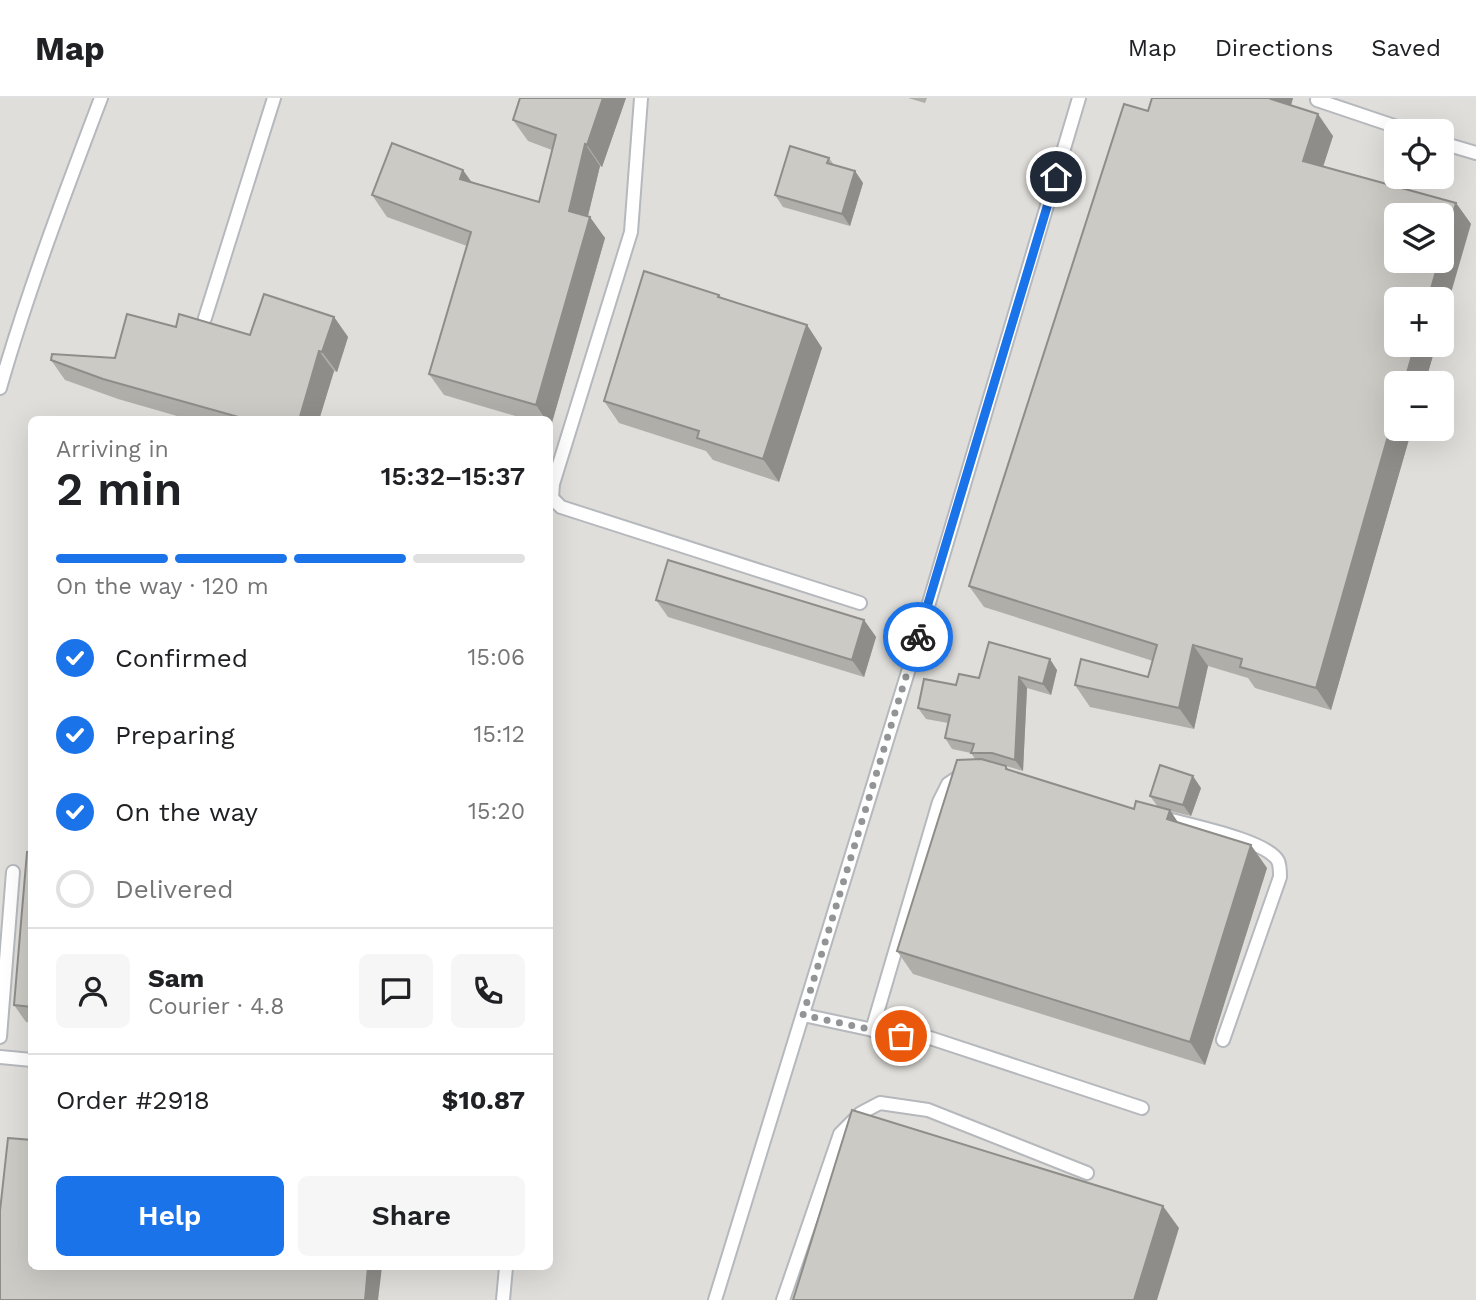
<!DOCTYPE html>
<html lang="en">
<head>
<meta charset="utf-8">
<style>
	:root { --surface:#fff; --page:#f6f6f6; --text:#202124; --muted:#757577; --line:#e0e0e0; --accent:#1a73e8 }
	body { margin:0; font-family:"Work Sans",sans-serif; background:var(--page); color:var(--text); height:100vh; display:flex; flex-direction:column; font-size:26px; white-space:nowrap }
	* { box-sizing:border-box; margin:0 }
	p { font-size:23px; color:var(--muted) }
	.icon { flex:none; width:38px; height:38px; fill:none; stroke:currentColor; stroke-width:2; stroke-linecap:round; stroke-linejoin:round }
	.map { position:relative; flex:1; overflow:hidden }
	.panel { position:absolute; left:28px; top:318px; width:525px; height:854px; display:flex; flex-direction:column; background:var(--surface); border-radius:10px; box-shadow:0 7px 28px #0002 }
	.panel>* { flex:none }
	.tools { position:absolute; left:1384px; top:21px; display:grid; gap:14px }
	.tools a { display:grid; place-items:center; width:70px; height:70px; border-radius:10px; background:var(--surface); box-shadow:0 7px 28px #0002; font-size:35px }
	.pin { position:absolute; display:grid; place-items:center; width:60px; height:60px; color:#fff; margin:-30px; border:4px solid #fff; border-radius:50%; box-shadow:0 2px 7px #0007 }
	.courier { position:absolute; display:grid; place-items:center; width:70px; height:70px; margin:-35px; border:5px solid #1a73e8; border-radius:50%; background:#fff; color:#222; box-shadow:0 2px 9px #0007 }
	.headline em { font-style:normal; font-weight:600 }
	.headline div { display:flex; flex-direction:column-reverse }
	.headline { display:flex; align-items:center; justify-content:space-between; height:119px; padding:0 28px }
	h1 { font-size:46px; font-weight:600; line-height:52px }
	.bar { display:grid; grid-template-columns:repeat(4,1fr); gap:10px 7px; align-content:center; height:84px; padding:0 28px }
	.bar i { height:9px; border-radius:5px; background:var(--line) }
	.bar .active { background:var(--accent) }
	.bar p { grid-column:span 4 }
	.line { display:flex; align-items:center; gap:18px; padding:0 28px; border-top:2px solid var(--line) }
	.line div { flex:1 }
	.round { display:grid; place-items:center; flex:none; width:74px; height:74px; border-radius:10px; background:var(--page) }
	ol { padding:0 28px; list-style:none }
	li { display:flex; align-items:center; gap:21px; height:77px }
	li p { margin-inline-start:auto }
	li .icon { padding:7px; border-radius:50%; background:var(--accent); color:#fff; stroke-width:4 }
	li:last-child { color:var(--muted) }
	li i { width:38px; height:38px; border:4px solid var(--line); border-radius:50% }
	.cta { display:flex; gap:14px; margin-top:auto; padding:14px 28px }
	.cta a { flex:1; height:80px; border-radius:10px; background:var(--accent); color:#fff; font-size:28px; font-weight:600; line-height:80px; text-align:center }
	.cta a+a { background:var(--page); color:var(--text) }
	header { display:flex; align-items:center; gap:42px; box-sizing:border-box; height:98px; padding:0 35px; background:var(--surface); border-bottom:2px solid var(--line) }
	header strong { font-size:33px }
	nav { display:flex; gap:38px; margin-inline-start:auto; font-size:24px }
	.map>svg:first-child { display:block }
	.industrial { fill:#e0deda; fill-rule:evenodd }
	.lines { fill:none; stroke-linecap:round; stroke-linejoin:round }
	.service-casing { stroke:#b5b8bc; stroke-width:16 }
	.service { stroke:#fff; stroke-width:12 }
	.wall { fill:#afaea9 }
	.shaded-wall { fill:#8f8d8a }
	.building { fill:#cccac5; stroke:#8f8d8a; stroke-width:2 }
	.done { stroke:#929495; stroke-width:7; stroke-dasharray:0 12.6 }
	.route { stroke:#1a73e8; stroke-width:9 }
</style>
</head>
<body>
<header>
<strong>Map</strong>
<nav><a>Map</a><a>Directions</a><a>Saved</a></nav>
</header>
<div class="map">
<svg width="1476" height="1202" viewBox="0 0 1476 1202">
	<rect width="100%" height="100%" fill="#f1efe8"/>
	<path class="industrial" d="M0,0h1476v1202h-1476zM1396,33h46v46h-46zM1396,117h46v46h-46zM1396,201h46v46h-46zM1396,285h46v46h-46zM32,322h518v847h-518z"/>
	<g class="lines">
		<defs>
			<g id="service">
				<polyline points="641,0 631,134 553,386 552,400 561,409 860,505"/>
				<polyline points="1317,2 1409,33"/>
				<polyline points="1442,45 1476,55"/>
				<polyline points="205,220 274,0"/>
				<path d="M0,290c28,-98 65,-195 101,-290"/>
				<path d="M1164,720c24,7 103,22 114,43 2,4 2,12 2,16l-57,163"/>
				<polyline points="803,917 901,938 921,937 1142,1010"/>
				<polyline points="872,932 939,704 948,686 963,676"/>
				<polyline points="0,939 13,774"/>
				<polyline points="0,959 32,962"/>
				<polyline points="503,1202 506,1169"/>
				<polyline points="715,1202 923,525 1079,0"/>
				<polyline points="783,1202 840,1036 861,1015 880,1005 928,1012 1087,1075"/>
			</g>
		</defs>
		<use href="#service" class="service-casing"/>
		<use href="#service" class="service"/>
	</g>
	<g class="wall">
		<polygon points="626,0 602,69 600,68 588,118 605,140 551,328 550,328 550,322 529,322 444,297 429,276 467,148 387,119 372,97 472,85 539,104 552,52 528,43 513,22"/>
		<polygon points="908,0 927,0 925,5"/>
		<polygon points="1293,0 1291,8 1333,38 1323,69 1456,105 1471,126 1396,247 1436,247 1331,612 1255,590 1248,580 1208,568 1194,631 1090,609 1075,587 1148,579 1153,563 984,509 969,488 1148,13"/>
		<polygon points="829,60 834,67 855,73 863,85 850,128 783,109 775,97"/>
		<polygon points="719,197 721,199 807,227 822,250 779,384 713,362 706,353 619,325 604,303"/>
		<polygon points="334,219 348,239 337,274 334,273 319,322 191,322 118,301 65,282 51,262 115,260 176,229 250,237"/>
		<polygon points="656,502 864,522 876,539 864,579 668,519"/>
		<polygon points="1057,572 1051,597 1027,590 1023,673 1006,668 1009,672 1134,711 1158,709 1150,698 1201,690 1191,718 1170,713 1178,725 1267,770 1205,967 913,876 897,853 975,661 971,655 952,651 945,640 948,625 926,621 918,610 956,587 979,580"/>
		<polygon points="32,754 32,925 26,924 14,907"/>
	</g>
	<g class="shaded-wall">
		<polygon points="603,0 626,0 602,69 587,47"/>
		<polygon points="1272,0 1293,0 1286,23 1271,1"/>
		<polygon points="1318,16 1333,38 1318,84 1303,63"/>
		<polygon points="585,46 600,68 584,134 569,113"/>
		<polygon points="463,72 478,93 460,81"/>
		<polygon points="855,73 863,85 850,128 842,116"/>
		<polygon points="1456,105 1471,126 1442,226 1442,201 1428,201 1439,163 1442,163 1442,152"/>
		<polygon points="590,119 605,140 551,328 550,322 546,322 536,307"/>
		<polygon points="334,219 348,239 337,274 322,254"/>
		<polygon points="807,227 822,250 779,384 763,361"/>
		<polygon points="1415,247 1436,247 1425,285 1404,285"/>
		<polygon points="319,253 334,273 319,322 299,322"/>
		<polygon points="1396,310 1396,331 1412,331 1331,612 1316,590"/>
		<polygon points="864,522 876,539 864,579 852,562"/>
		<polygon points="1193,547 1208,568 1194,631 1179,610"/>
		<polygon points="1050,561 1057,572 1051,597 1043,586"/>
		<polygon points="1019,579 1027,590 1023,673 1015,662"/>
		<polygon points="1193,678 1201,690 1191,718 1183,707"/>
		<polygon points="1170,712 1185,735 1167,721"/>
		<polygon points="1251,747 1267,770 1205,967 1190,944"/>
		<polygon points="1163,1108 1179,1130 1157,1202 1134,1202"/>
		<polygon points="368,1169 382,1169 378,1202 365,1202"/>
	</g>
	<g class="building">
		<polygon points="520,0 603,0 587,47 585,46 569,113 590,119 536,307 429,276 471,134 372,97 392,45 463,72 460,81 539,104 556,37 513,22"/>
		<polygon points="1152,0 1272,0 1271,1 1318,16 1303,63 1456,105 1442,152 1442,117 1396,117 1396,163 1439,163 1428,201 1396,201 1396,247 1415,247 1404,285 1396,285 1396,310 1316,590 1240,569 1242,561 1193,547 1179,610 1075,587 1081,561 1148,579 1157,547 969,488 1124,6 1148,13"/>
		<polygon points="790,48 829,60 827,65 855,73 842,116 775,97"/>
		<polygon points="644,173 719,197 718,199 807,227 763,361 697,340 699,333 604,303"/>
		<polygon points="264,196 334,219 322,254 319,253 299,322 249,322 103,281 51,262 52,256 115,260 127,216 176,229 179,216 250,237"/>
		<polygon points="668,462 864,522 852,562 656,502"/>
		<polygon points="989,544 1050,561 1043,586 1019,579 1015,662 992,655 971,655 974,646 945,640 950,617 918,610 924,581 956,587 959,576 979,580"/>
		<polygon points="981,661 1006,668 1006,671 1134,711 1136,703 1170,712 1167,721 1251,747 1190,944 897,853 957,662"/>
		<polygon points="1160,667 1193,678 1183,707 1150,698"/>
		<polygon points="27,754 32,754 32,909 14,907"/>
		<polygon points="852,1012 1163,1108 1134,1202 793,1202"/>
		<polygon points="8,1040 32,1042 32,1169 368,1169 365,1202 0,1202 0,1113"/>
	</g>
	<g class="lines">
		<polyline class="done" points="901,938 803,917 918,539"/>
		<polyline class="route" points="918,539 1056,79"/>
	</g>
</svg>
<div class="tools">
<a><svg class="icon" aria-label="locate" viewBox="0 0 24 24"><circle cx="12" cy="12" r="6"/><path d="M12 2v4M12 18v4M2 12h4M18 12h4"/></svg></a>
<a><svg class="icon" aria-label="layers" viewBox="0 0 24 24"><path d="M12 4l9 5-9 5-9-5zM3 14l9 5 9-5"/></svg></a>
<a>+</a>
<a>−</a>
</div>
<div class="pin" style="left:901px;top:938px;background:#ea580c"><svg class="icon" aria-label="bag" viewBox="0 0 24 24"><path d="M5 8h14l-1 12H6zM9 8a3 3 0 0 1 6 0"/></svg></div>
<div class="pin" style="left:1056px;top:79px;background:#1f2937"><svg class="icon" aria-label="home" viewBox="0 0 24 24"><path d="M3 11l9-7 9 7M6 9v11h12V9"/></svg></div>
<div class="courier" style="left:918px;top:539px"><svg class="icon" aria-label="bike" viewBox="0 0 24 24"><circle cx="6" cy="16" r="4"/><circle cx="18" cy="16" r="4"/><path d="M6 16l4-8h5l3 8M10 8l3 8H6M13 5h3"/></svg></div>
<section class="panel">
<div class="headline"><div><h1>2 min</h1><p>Arriving in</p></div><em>15:32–15:37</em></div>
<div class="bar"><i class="active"></i><i class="active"></i><i class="active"></i><i></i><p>On the way · 120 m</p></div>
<ol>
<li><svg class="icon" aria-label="check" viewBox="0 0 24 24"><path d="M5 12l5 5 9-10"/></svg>Confirmed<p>15:06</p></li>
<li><svg class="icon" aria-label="check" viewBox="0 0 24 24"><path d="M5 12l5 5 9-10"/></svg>Preparing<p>15:12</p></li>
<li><svg class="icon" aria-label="check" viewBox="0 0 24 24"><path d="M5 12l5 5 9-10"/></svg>On the way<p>15:20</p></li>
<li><i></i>Delivered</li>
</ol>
<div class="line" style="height:126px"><a class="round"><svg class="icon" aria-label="person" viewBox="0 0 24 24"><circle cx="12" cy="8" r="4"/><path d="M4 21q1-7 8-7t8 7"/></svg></a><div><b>Sam</b><p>Courier · 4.8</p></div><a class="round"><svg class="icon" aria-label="chat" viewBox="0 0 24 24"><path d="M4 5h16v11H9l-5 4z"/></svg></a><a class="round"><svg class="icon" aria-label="phone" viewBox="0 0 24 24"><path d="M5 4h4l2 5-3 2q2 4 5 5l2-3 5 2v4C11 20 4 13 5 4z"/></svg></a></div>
<div class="line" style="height:91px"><div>Order #2918</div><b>$10.87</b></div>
<div class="cta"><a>Help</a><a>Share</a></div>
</section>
</div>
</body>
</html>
